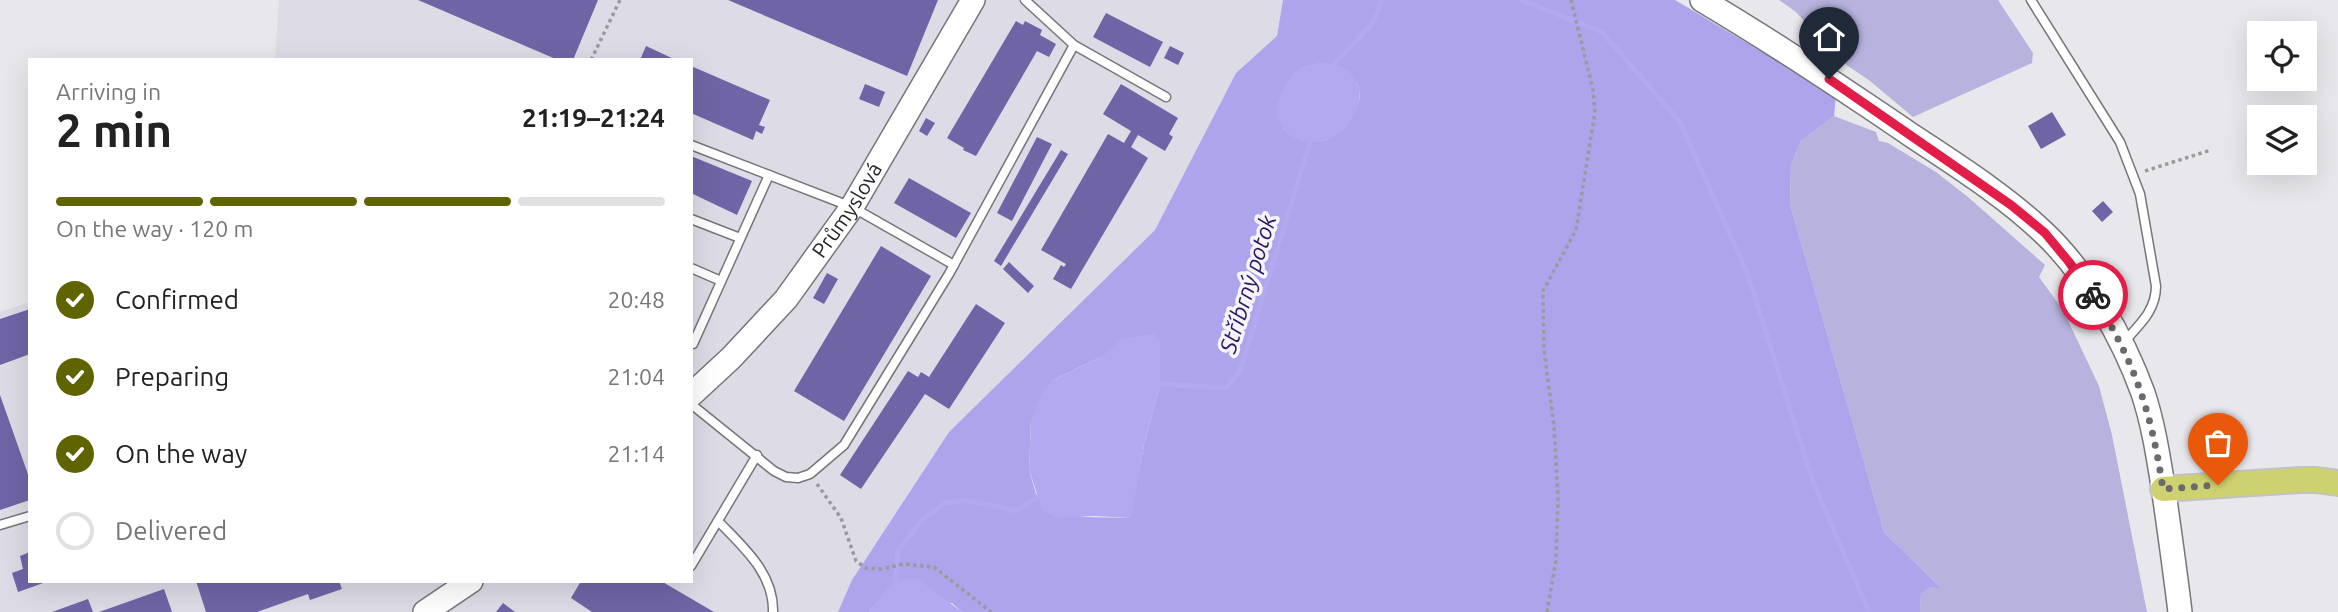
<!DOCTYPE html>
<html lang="en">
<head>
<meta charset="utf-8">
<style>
	:root { --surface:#fff; --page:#f6f6f6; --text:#222; --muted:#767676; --line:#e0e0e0; --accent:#5f6300 }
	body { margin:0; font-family:Ubuntu,sans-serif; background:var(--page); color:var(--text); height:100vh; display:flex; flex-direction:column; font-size:26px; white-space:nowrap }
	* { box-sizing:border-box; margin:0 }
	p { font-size:23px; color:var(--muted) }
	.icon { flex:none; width:38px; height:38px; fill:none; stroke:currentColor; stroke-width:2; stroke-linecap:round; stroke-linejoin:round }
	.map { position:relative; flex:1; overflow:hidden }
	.drawer { position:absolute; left:28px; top:58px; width:665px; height:525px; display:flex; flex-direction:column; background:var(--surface); border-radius:0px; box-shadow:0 7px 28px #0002 }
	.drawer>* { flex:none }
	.buttons { position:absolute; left:2247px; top:21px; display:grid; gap:14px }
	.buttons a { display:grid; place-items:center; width:70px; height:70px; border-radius:0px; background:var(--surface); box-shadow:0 7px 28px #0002; font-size:35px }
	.pin { position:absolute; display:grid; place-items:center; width:60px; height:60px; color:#fff; margin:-72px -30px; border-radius:50% 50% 50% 0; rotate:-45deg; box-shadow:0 0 7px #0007 }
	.pin .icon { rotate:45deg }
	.courier { position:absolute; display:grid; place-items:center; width:70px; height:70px; margin:-35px; border:5px solid #e11d48; border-radius:50%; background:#fff; color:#222; box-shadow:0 2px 9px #0007 }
	.overview em { font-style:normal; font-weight:600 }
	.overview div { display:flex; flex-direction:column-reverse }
	.overview { display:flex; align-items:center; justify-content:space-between; height:119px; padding:0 28px }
	h1 { font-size:46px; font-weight:600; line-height:52px }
	.bar { display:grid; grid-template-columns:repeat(4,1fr); gap:10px 7px; align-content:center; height:84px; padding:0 28px }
	.bar i { height:9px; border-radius:5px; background:var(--line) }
	.bar .on { background:var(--accent) }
	.bar p { grid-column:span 4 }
	ol { padding:0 28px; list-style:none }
	li { display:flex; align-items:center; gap:21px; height:77px }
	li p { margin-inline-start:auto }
	li .icon { padding:7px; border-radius:50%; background:var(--accent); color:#fff; stroke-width:4 }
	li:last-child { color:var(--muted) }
	li i { width:38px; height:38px; border:4px solid var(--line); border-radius:50% }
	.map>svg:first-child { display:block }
	.built { fill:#dcdbe6 }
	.green { fill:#b7b3de }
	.forest { fill:#aea4eb; fill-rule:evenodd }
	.water { fill:#b3a9f1 }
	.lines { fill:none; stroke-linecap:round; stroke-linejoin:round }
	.stream { stroke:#b3a9f1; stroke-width:5 }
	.building { fill:#6f65a6 }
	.lane-casing { stroke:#767579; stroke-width:11 }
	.secondary-casing { stroke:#767579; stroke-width:26 }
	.primary-casing { stroke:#c2c2c3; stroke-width:28 }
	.path { stroke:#9a9a9d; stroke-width:3.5; stroke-dasharray:3.5 3.5; stroke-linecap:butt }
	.lane { stroke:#fff; stroke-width:8 }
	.secondary { stroke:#fff; stroke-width:23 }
	.primary { stroke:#cdd170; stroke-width:24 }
	.done { stroke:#6a6a6c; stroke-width:7; stroke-dasharray:0 12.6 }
	.route { stroke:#e11d48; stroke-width:9 }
	.labels { text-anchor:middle; stroke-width:7; stroke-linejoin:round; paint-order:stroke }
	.street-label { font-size:21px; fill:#262627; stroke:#f5f5f9 }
	.water-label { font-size:23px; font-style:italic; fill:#2e1566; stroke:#f5f5f9 }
</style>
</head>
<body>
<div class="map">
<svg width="2338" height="612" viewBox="0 0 2338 612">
	<rect width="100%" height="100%" fill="#e8e7eb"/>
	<polygon class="built" points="279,0 1283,0 1277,36 1236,73 1155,230 949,432 852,580 838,612 0,612 0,312 30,302 30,581 691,581 691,60 275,59"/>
	<g class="green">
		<polygon points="1779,0 1998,0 2033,53 2032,63 1913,117 1870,81 1848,66 1827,47 1796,12"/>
		<polygon points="1834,116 1876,132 1879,141 1888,143 1936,172 1968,197 2045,265 2039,277 2063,310 2099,386 2112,435 2147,612 1920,612 1921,594 1931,587 1941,588 1884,532 1790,204 1791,165 1801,141"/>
	</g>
	<path class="forest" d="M1283,0h392l161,96 -2,20 -33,25 -10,24 -1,39 94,328 58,57 -11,-2 -10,7 -1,18h-958l-10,-9 -79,4 -4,5h-31l14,-32 97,-148 206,-202 81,-157 41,-37zM1296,72l61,10c7,21 0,24 -12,40 -4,4 -7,9 -11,13 -14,13 -38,5 -51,-6 -3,-27 -6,-37 13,-57zM1101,357l59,27 -16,61 -14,73 -47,-1 -46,-19 -8,-29 2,-48 22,-41z"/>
	<g class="water">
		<path d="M1322,62c76,8 22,106 -31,74 -24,-15 -12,-51 6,-65 8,-6 16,-7 25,-9z"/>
		<polygon points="1154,334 1160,339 1160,384 1144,445 1131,518 1094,516 1058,518 1042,510 1029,469 1031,421 1042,392 1053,380 1101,357 1122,338"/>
		<path d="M917,578l45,34h-93c18,-22 16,-32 48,-34z"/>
	</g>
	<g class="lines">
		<g class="stream">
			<polyline points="1521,0 1602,32 1680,122 1748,275 1812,479 1869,612"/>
			<polyline points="1332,70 1334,64 1372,24 1382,0"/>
			<polyline points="1156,388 1160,384 1226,388 1240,371 1312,136"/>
			<polyline points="895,588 898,551 922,520 945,503 965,500 1017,511 1041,494"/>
		</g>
	</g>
	<g class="building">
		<polygon points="418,0 598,0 573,60 558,60"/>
		<polygon points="728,0 938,0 907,76"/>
		<polygon points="1106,13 1163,42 1150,67 1093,37"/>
		<polygon points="1016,21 1023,25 1025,21 1042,30 1040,35 1056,44 1049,57 1037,51 976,156 963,150 964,148 947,138"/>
		<polygon points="646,46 676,60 640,60"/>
		<polygon points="1170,46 1184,53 1178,65 1164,58"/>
		<polygon points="691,66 770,100 759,125 765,127 762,134 756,131 753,140 691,113"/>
		<polygon points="865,84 885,92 879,107 859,99"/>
		<polygon points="1121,84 1178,118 1169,134 1173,137 1165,151 1138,135 1131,147 1148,158 1071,289 1053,279 1061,265 1064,267 1066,264 1041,250 1108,134 1124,143 1131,131 1103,114"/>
		<polygon points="2052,112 2066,135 2041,149 2028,126"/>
		<polygon points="926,118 935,123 927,136 919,131"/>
		<polygon points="1037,137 1052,144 1012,221 997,213"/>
		<polygon points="1061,150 1068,154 1001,266 994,261"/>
		<polygon points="691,156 752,181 737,215 691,193"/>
		<polygon points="909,178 971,213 956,238 894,203"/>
		<polygon points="2103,201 2113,212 2102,222 2092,211"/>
		<polygon points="881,246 931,276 844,421 794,391"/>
		<polygon points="1009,262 1034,286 1028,293 1003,269"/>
		<polygon points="827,273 838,279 824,304 813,298"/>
		<polygon points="976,304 1005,323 949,409 925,394 861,489 840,475 908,371 918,377 921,372 929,377"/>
		<polygon points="30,309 30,354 0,365 0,319"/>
		<polygon points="0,395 30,480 30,500 0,510"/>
		<polygon points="30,552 30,581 49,581 18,592 12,573 23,569 20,556"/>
		<polygon points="196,581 339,581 342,589 310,600 308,594 257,612 206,612"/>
		<polygon points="581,581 661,581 714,612 592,612 571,598"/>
		<polygon points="164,589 172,612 99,612"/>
		<polygon points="88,599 93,612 52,612"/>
		<polygon points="503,603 515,612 496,612"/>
	</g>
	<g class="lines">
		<defs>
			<g id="lane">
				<polyline points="1025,0 1074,45 1166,97"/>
				<path d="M2031,0l89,142 20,52 16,92c0,25 -17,39 -33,57"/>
				<polyline points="691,145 852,207 954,265"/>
				<polyline points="691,219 740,238"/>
				<polyline points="691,268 721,281"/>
				<polyline points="691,344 693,344 769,175"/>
				<polyline points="691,404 774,471 786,477 798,478 810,474 844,445 949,274 1074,45"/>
				<path d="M718,521c25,26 56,52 55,91"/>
				<polyline points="0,525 30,516"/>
				<polyline points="691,566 757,455"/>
			</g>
			<g id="secondary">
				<path d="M1702,0c71,42 140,88 209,135 45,30 93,60 132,97 43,40 80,106 100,161 10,30 15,62 20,93 6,42 12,84 17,126"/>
				<path id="s1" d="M691,395l40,-37 55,-59 66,-92 121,-207"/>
				<polyline points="425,612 471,581"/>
			</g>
			<polyline id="primary" points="2163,489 2300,480 2316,480 2338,483"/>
		</defs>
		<use href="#lane" class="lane-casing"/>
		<use href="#secondary" class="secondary-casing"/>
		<use href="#primary" class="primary-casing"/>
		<g class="path">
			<polyline points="591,60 620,0"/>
			<polyline points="2145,171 2211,150"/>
			<polyline points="817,484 841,518 856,561 866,568 881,569 904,564 934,567 991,612"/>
			<polyline points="1547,612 1556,560 1558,497 1554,426 1544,350 1543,291 1576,230 1595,112 1593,90 1571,0"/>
		</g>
		<use href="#lane" class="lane"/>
		<use href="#secondary" class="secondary"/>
		<use href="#primary" class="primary"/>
	</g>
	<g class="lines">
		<path class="done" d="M2093,295c42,68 58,115 70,194l55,-4"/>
		<polyline class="route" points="1829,79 2011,205 2045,233 2069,262 2093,295"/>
	</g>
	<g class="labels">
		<g class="street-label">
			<text dy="7" stroke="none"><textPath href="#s1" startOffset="243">Průmyslová</textPath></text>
		</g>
		<g class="water-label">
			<text transform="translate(1248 284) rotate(-73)" y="8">Stříbrný potok</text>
		</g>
	</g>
</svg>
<div class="buttons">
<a><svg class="icon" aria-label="locate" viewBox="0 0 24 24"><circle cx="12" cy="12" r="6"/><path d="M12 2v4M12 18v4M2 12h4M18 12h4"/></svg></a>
<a><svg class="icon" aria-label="layers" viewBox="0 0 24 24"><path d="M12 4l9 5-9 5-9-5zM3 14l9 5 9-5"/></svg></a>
</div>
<div class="pin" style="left:2218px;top:485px;background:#ea580c"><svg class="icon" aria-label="bag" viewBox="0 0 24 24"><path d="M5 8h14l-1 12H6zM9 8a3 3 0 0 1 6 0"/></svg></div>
<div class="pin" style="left:1829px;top:79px;background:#1f2937"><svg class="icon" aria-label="home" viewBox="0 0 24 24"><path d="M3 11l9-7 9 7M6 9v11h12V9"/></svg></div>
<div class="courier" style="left:2093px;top:295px"><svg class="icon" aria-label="bike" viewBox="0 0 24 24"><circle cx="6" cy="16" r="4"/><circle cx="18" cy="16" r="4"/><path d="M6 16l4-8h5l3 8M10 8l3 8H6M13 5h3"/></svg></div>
<section class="drawer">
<div class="overview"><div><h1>2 min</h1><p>Arriving in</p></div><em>21:19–21:24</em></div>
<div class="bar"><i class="on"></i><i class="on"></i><i class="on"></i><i></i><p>On the way · 120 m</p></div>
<ol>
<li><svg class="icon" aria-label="check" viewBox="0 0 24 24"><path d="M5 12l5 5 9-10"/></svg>Confirmed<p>20:48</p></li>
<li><svg class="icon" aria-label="check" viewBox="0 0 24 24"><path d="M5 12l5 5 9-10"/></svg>Preparing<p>21:04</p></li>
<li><svg class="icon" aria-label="check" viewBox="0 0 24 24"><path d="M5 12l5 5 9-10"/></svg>On the way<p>21:14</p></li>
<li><i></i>Delivered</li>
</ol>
</section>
</div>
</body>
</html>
